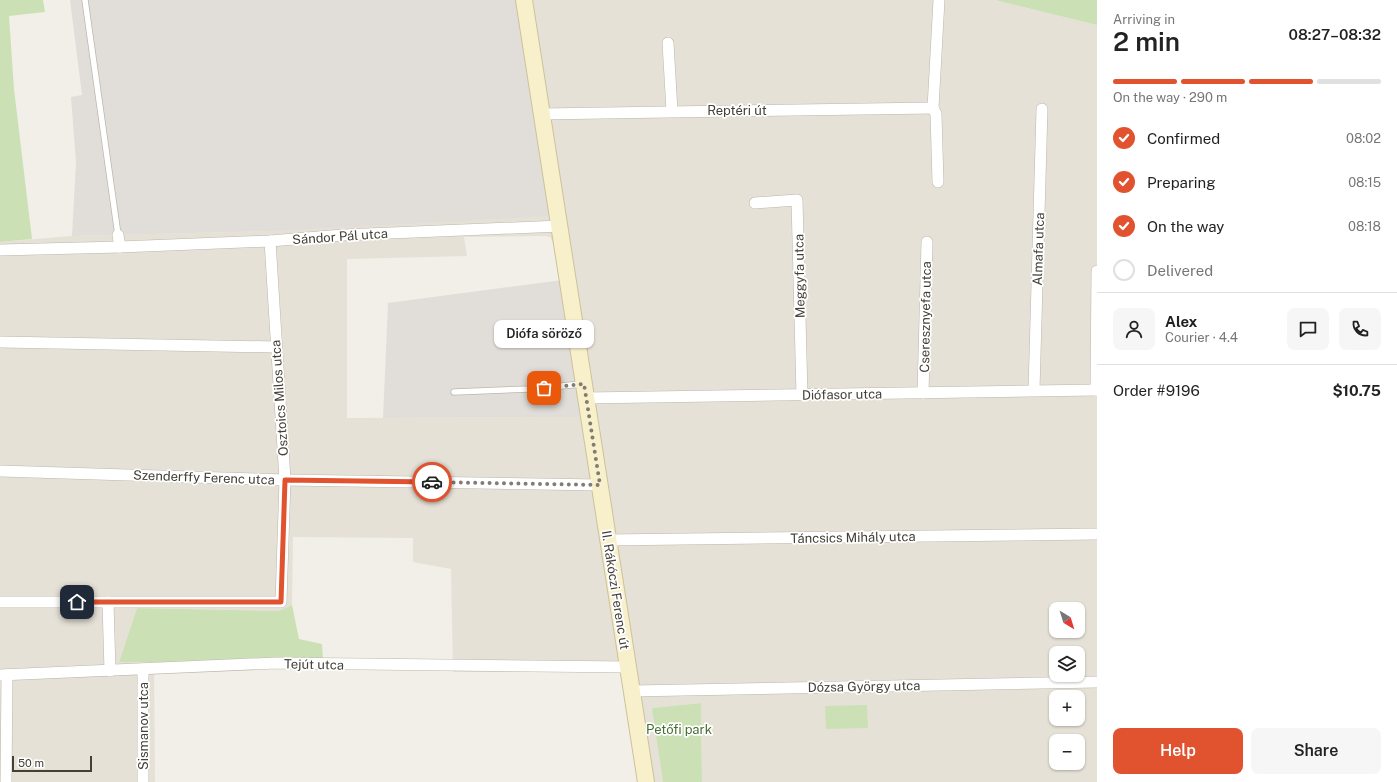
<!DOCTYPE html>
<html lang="en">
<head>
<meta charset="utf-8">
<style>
	:root { --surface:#fff; --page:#f6f6f6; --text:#222; --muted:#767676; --line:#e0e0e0; --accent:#e1522f }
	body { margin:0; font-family:"Public Sans",sans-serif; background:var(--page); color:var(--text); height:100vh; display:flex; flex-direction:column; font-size:15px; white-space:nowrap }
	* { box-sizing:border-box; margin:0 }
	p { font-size:13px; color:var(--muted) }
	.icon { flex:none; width:22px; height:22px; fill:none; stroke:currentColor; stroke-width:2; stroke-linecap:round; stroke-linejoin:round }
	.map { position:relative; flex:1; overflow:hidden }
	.panel { display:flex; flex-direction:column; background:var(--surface); width:300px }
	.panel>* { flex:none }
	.needle { width:26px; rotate:142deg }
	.controls { position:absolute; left:1049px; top:602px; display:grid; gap:8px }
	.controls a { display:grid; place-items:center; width:36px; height:36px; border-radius:8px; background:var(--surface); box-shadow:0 1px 3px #0004; font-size:20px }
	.scale { position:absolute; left:12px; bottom:10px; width:80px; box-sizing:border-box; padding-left:4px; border:2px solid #444037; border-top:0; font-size:11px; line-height:14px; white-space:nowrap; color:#444037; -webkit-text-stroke:3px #fff; paint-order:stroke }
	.pin { position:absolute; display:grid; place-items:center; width:34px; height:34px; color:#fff; margin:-17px; border-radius:8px; box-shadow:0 2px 6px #0006 }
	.courier { position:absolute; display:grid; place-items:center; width:40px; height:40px; margin:-20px; border:3px solid #e1522f; border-radius:50%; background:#fff; color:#222; box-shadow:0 1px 5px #0007 }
	.bubble { position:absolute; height:28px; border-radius:8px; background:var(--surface); box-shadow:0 1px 3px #0004; font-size:13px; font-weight:600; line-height:28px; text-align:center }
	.headline em { font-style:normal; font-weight:600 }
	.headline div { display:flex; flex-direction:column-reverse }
	.headline { display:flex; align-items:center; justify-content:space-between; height:68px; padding:0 16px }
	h1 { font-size:26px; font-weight:600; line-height:30px }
	.bar { display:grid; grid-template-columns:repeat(4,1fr); gap:6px 4px; align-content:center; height:48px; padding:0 16px }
	.bar i { height:5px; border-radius:3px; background:var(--line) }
	.bar .on { background:var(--accent) }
	.bar p { grid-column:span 4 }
	.line { display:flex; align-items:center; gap:10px; padding:0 16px; border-top:1px solid var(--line) }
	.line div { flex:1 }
	.round { display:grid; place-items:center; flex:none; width:42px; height:42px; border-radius:8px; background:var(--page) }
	ol { padding:0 16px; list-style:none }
	li { display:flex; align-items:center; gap:12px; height:44px }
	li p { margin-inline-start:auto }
	li .icon { padding:4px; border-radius:50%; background:var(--accent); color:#fff; stroke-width:4 }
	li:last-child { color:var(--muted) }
	li i { width:22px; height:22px; border:2px solid var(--line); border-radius:50% }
	.action { display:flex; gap:8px; margin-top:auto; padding:8px 16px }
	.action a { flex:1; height:46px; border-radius:8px; background:var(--accent); color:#fff; font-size:16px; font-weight:600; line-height:46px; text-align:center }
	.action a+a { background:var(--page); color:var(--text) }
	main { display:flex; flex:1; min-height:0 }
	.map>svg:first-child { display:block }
	.residential { fill:#e5e1d6; fill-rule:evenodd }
	.industrial { fill:#e1ded9 }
	.green { fill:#cbe1b5 }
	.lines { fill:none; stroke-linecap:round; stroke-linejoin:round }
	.service-casing { stroke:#bcb7ab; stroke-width:7 }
	.minor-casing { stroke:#bcb7ab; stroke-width:12 }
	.secondary-casing { stroke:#ccc29c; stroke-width:18 }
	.service { stroke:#fff; stroke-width:5.5 }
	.minor { stroke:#fff; stroke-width:11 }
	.secondary { stroke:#f8efcb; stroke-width:16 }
	.done { stroke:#817d75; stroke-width:4; stroke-dasharray:0 7.2 }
	.route { stroke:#e1522f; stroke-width:5 }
	.labels { text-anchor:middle; stroke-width:3.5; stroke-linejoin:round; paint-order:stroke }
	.street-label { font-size:13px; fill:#444037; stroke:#fff }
	.park-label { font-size:13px; fill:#466f31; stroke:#fff }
</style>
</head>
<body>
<main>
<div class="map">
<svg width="1097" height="782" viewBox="0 0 1097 782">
	<rect width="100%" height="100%" fill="#f2efe8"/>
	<path class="residential" d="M532,0h463l102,25v757h-395l-1,-79 -48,5 10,74h-24l-17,-110h-169l-2,-103 -38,-7v-24l-120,-1 -1,68 -12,6 -143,-3 -18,54h35l1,120h-155v-540l72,-6 200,-5zM545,236l5,1 3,6 9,37 18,137 -233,1v-159l120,-3 -3,-19zM1056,609h22v22h-22zM1056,653h22v22h-22zM1056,697h22v22h-22zM1056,741h22v22h-22z"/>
	<g class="industrial">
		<polygon points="70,0 521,0 552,216 272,231 72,236 76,162 71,97 82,95"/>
		<polygon points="562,280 580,417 383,418 388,303"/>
	</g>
	<g class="green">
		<polygon points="0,0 43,0 45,12 9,16 14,89 32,239 0,242"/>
		<polygon points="995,0 1097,0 1097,25"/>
		<polygon points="292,605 299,639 322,644 323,659 217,662 119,662 137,608 279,611"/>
		<polygon points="701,703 702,782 663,782 652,708"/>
		<polygon points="867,705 868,728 826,729 825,706"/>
	</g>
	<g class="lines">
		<defs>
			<g id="service">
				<polyline points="85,0 118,235"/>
				<polyline points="454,392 530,389 582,384"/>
			</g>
			<g id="minor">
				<polyline points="668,43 672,111"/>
				<polyline points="933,108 939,0"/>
				<polyline points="933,108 936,114 938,182"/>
				<polyline points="542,114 933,108"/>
				<polyline points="755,203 797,200 802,395"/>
				<polyline points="118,235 120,247 270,241 343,235 560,226"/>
				<polyline points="0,250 120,247"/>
				<polyline points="0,342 276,347"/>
				<polyline points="1034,390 1042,109"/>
				<polyline points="1096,390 1097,271"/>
				<polyline points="923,393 927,242"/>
				<polyline points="586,398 1097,390"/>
				<polyline points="0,471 285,480 600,485"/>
				<polyline points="608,540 1097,534"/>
				<polyline points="0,602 281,602 285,480 270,241"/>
				<polyline points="108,602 110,671"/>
				<polyline points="0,675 276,663 628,667"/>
				<polyline points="632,691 1097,682"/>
				<polyline points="6,782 7,675"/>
				<polyline points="143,782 143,669"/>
			</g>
			<polyline id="secondary" points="524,0 646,782"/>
		</defs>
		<use href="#service" class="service-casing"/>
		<use href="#minor" class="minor-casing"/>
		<use href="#secondary" class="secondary-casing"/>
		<use href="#service" class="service"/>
		<use href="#minor" class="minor"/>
		<use href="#secondary" class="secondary"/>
	</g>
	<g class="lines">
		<polyline class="done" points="432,482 600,485 584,384 544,388"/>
		<polyline class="route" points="77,602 281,602 285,480 432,482"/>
	</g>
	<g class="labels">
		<g class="street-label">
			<text x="737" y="115">Reptéri út</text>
			<text transform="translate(340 236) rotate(-4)" y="5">Sándor Pál utca</text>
			<text transform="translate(1038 249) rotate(-88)" y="5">Almafa utca</text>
			<text transform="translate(799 276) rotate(-91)" y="5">Meggyfa utca</text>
			<text transform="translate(925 317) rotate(-89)" y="5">Cseresznyefa utca</text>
			<text transform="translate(842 394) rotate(-1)" y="5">Diófasor utca</text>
			<text transform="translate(279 398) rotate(-94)" y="5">Osztoics Milos utca</text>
			<text transform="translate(204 477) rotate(2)" y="5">Szenderffy Ferenc utca</text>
			<text transform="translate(853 537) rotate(-1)" y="5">Táncsics Mihály utca</text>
			<text transform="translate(616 590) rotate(81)" y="5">II. Rákóczi Ferenc út</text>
			<text transform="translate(314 664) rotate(1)" y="5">Tejút utca</text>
			<text transform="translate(864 686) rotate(-1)" y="5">Dózsa György utca</text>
			<text transform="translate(143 726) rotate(-90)" y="5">Sismanov utca</text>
		</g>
		<g class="park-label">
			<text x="679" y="734">Petőfi park</text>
		</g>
	</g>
</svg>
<div class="controls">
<a><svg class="needle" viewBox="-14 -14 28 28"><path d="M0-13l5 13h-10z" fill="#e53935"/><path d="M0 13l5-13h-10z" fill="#767676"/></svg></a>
<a><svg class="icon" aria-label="layers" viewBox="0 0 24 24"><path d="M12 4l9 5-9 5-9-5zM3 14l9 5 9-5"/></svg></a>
<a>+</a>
<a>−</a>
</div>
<div class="scale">50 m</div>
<div class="pin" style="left:544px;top:388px;background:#ea580c"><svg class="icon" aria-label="bag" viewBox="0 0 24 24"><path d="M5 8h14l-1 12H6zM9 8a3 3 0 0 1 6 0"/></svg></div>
<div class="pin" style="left:77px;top:602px;background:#1f2937"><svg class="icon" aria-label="home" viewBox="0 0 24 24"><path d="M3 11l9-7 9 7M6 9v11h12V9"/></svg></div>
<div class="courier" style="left:432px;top:482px"><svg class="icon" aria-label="car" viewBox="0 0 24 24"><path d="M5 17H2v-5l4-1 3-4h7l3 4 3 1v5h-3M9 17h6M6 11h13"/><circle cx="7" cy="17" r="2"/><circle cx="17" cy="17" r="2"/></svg></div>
<div class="bubble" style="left:494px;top:320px;width:100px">Diófa söröző</div>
</div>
<section class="panel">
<div class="headline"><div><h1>2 min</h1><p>Arriving in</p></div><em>08:27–08:32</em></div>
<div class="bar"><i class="on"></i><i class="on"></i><i class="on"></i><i></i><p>On the way · 290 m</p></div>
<ol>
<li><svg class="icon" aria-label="check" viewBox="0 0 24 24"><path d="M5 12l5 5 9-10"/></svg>Confirmed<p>08:02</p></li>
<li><svg class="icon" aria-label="check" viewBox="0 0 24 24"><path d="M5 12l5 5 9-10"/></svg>Preparing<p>08:15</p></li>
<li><svg class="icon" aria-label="check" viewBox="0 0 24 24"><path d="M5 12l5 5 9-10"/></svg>On the way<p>08:18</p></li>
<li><i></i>Delivered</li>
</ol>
<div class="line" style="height:72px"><a class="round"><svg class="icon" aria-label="person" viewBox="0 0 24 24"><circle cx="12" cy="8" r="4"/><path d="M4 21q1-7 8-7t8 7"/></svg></a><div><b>Alex</b><p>Courier · 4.4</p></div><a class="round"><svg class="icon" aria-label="chat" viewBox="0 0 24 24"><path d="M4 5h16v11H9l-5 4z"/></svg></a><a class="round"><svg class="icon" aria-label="phone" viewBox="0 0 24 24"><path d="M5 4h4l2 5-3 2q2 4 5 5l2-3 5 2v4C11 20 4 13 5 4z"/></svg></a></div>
<div class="line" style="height:52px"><div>Order #9196</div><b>$10.75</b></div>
<div class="action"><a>Help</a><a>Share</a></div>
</section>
</main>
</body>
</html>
